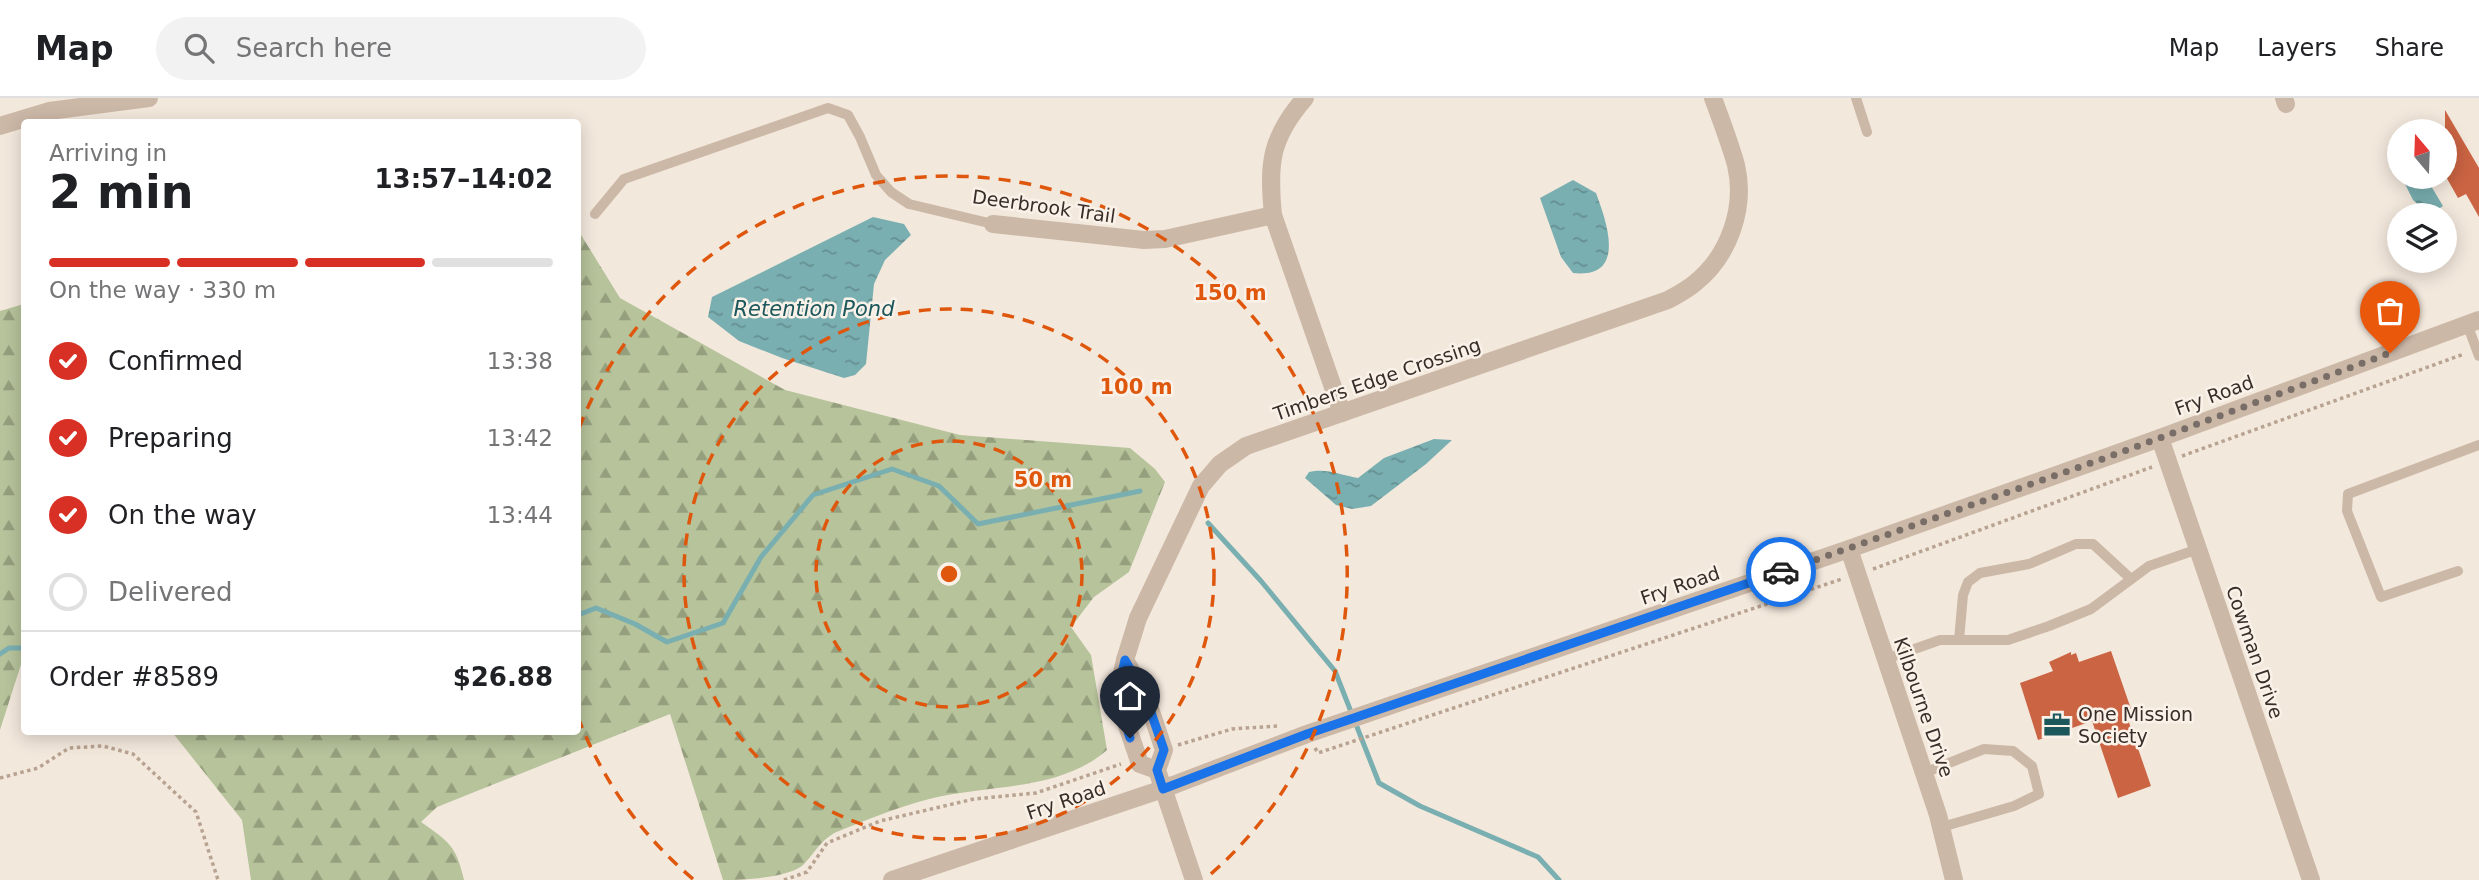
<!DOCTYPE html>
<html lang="en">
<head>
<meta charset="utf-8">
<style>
	:root { --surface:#fff; --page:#f2f2f2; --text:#202124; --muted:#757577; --line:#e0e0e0; --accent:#d93025 }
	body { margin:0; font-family:"DejaVu Sans",sans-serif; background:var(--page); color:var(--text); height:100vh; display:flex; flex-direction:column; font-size:26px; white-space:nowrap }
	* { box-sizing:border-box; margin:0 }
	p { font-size:23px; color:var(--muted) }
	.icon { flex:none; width:38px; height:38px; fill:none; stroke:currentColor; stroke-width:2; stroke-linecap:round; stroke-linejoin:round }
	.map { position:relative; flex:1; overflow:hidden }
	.sheet { position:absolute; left:21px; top:21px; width:560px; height:616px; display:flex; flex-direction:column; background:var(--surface); border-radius:7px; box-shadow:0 4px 18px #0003 }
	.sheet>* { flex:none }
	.needle { width:46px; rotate:341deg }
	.fabs { position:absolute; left:2387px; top:21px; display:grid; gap:14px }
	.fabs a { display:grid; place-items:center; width:70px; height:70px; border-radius:50%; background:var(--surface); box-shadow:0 4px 18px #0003; font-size:35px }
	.pin { position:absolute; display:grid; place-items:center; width:60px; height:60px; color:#fff; margin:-72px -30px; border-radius:50% 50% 50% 0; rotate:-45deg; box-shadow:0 0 7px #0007 }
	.pin .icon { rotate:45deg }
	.courier { position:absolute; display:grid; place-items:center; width:70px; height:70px; margin:-35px; border:5px solid #1a73e8; border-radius:50%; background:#fff; color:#222; box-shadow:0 2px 9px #0007 }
	.headline em { font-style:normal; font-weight:800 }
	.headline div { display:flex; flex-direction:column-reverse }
	.headline { display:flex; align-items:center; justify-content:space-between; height:119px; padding:0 28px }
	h1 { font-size:46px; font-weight:800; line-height:52px }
	.bar { display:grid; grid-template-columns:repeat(4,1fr); gap:10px 7px; align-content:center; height:84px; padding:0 28px }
	.bar i { height:9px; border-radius:5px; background:var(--line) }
	.bar .current { background:var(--accent) }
	.bar p { grid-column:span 4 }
	.line { display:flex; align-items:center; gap:18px; padding:0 28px; border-top:2px solid var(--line) }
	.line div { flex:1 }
	ol { padding:0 28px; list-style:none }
	li { display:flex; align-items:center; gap:21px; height:77px }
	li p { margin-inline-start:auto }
	li .icon { padding:7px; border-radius:50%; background:var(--accent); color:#fff; stroke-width:4 }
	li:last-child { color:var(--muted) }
	li i { width:38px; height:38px; border:4px solid var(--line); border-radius:50% }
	header { display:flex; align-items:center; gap:42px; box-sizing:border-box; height:98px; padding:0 35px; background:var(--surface); border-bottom:2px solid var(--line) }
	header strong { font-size:33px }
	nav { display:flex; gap:38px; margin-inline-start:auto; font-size:24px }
	.search { width:490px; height:63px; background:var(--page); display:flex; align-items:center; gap:18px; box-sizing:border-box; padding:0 24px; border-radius:38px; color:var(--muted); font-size:26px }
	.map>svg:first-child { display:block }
	.forest { fill:url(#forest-firs) }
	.water { fill:url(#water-ripples) }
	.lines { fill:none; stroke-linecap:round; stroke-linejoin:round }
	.stream { stroke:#7aafb1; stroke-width:5 }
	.building { fill:#cb6443 }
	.path { stroke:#b8a291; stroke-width:3.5; stroke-dasharray:3.5 3.5; stroke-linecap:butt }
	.service { stroke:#ccb8a7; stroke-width:10 }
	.minor { stroke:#ccb8a7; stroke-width:18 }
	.tertiary { stroke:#ccb8a7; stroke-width:18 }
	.done { stroke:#796e67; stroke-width:7; stroke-dasharray:0 12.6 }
	.route { stroke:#1a73e8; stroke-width:9 }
	.ring { fill:none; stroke:#df570d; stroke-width:3.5; stroke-dasharray:12 9 }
	.labels { text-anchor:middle; stroke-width:5; stroke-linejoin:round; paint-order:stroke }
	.street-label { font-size:19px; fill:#382d28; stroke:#faf2e9 }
	.poi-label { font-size:19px; fill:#382d28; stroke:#faf2e9; text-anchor:start }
	.water-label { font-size:21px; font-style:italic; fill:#1c575c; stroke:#faf2e9 }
	.centre { fill:#df570d; stroke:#faf2e9; stroke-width:3.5 }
	.ring-label { font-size:21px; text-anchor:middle; font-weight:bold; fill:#df570d; stroke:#faf2e9; stroke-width:5; stroke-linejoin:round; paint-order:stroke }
</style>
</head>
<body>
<header>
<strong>Map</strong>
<div class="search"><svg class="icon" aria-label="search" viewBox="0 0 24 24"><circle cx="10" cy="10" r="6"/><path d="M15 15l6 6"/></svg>Search here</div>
<nav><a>Map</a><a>Layers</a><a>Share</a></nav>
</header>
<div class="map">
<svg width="2479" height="782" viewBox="0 0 2479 782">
	<defs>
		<pattern id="forest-firs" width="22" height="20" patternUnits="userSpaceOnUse" patternTransform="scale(1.75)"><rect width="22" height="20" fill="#b6c39b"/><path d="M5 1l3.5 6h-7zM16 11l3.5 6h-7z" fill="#959f7e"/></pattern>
		<pattern id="water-ripples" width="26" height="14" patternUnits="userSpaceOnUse" patternTransform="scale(1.75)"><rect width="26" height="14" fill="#7aafb1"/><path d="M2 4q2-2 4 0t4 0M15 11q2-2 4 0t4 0" fill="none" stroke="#658f90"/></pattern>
	</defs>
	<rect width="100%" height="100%" fill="#f3e8dc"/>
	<g class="forest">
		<path d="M578,132l42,68 165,92 175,45 170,13 25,21 10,13 -36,90 -35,25 -23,30 20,28 16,95c-48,42 -119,34 -178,49 -31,8 -60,20 -90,32 -17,7 -22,19 -34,32 -13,15 -62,17 -82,17l-53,-166 -233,93 -16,15c28,20 35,23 43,58h-213l-9,-60 -70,-88h406z"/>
		<polygon points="24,206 24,557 0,632 0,213"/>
	</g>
	<g class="water">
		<polygon points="2404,79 2420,79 2431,88 2443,108 2430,117 2413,102 2402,80"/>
		<path d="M1573,82l23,13c11,30 31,86 -23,80l-12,-16 -21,-59z"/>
		<polygon points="873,119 904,126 911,137 885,162 874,186 866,266 855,277 844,280 782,260 739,243 708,219 712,199"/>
		<path d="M1434,341l18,1 -26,24 -55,42 -19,3 -16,-4 -31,-27 4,-6c18,-4 31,3 49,6l26,-20z"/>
	</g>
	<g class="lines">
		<g class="stream">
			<polyline points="1208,425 1261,483 1335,573 1379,685 1420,708 1538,759 1559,782"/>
			<polyline points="578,517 596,510 635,526 667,544 723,525 761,459 813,397 892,371 939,388 978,426 1140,393"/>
			<polyline points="0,556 9,550 24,550"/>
		</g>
	</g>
	<g class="building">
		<polygon points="2445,12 2479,70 2479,119 2466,96 2458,100 2445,77"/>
		<polygon points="2111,553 2131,611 2125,613 2151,688 2118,700 2092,623 2038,642 2020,585 2053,573 2049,564 2071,554 2071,557 2076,555 2079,564"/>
	</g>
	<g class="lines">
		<g class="path">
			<polyline points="2182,358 2464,256"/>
			<polyline points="1873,471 2152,369"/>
			<polyline points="1178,647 1232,631 1277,628"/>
			<polyline points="1315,650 1318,655 1842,481"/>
			<polyline points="0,680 38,670 69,650 103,648 133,656 196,714 218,782"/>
			<polyline points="784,782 807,774 827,745 880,723 974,701 1036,695 1121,666"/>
		</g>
		<g class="service">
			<polyline points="1856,0 1867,34"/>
			<polyline points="595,116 624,81 828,10 848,17 860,39 876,77 891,94 909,106 993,126"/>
			<polyline points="2467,226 2479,258"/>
			<polyline points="2458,473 2381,499 2347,413 2348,396 2479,347"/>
			<polyline points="1959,542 1963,497 1968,484 1980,475 2029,466 2076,446 2093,446 2131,481"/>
			<polyline points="1886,561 1940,542 2008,542 2049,528 2091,511 2149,468 2198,451"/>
			<polyline points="1924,675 1984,651 2013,653 2032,668 2039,696 2014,708 1942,729"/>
		</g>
		<g class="minor">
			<path d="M1305,0c-35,40 -37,66 -32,117l69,198"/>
			<polyline points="2284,0 2286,6"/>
			<polyline points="0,28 49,13 149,0"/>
			<polyline points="993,126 1144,142 1165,141 1273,117"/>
			<polyline points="2160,340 2311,782"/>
			<polyline points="1849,451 1938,717 1954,782"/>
			<polyline points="1125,562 1145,596 1164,652 1157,672 1194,782"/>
			<path d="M1157,672l-17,-6 -23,-68 8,-36 13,-42 63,-132 19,-22 26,-18 422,-146c9,-5 19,-10 27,-17 34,-27 51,-75 41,-118 -6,-22 -15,-45 -23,-67"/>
		</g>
		<polyline class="tertiary" points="892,782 1163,691 1307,636 1849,451 2160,340 2479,222"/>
	</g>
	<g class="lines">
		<polyline class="done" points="1781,474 2108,359 2390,255"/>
		<polyline class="route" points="1130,640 1117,598 1125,562 1145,597 1164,652 1157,672 1163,691 1307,636 1781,474"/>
	</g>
	<g class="ring">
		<circle cx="949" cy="476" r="133"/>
		<circle cx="949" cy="476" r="265"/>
		<path d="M693 781A398 398 0 0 1 579 622M579 330A398 398 0 1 1 1205 781"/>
	</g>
	<defs>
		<symbol id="office-bare" viewBox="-9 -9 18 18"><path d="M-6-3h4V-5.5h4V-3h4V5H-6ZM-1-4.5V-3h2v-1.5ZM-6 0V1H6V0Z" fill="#1c575c" stroke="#faf2e9" stroke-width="2.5" paint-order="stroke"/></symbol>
	</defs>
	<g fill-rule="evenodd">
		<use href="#office-bare" x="2038" y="608" width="38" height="38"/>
	</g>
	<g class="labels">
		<g class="street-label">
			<text transform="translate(1044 108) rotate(8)" y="7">Deerbrook Trail</text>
			<text transform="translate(1377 281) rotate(-19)" y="7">Timbers Edge Crossing</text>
			<text transform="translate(2214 297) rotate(-20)" y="7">Fry Road</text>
			<text transform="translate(1680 487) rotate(-19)" y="7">Fry Road</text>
			<text transform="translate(2255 554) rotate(71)" y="7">Cowman Drive</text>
			<text transform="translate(1924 609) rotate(71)" y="7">Kilbourne Drive</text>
			<text transform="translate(1066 702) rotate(-19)" y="7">Fry Road</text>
		</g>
		<g class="poi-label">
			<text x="2078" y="623">One Mission<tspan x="2078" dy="22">Society</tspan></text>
		</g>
		<g class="water-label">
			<text x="814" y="218">Retention Pond</text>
		</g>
	</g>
	<circle cx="949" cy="476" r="10" class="centre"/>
	<g class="ring-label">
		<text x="1230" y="202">150 m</text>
		<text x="1136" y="296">100 m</text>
		<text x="1043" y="389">50 m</text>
	</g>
</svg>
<div class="fabs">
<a><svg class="needle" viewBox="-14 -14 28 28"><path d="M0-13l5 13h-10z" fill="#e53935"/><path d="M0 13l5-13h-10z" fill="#757577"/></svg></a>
<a><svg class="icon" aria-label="layers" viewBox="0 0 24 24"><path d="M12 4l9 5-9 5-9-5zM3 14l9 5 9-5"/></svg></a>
</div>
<div class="pin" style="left:2390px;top:255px;background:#ea580c"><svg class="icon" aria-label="bag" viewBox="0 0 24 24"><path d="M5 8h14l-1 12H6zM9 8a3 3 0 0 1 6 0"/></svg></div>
<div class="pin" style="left:1130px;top:640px;background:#1f2937"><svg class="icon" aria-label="home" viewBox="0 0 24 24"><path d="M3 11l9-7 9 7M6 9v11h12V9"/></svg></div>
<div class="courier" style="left:1781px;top:474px"><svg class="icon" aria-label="car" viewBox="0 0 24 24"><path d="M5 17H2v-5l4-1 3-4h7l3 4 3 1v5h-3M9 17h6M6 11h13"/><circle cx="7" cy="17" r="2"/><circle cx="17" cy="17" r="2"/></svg></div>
<section class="sheet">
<div class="headline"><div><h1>2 min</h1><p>Arriving in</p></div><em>13:57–14:02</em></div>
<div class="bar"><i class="current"></i><i class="current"></i><i class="current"></i><i></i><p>On the way · 330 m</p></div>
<ol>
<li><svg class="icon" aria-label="check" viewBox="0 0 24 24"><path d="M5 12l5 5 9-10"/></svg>Confirmed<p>13:38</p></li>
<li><svg class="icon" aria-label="check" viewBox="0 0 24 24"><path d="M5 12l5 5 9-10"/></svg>Preparing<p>13:42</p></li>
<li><svg class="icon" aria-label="check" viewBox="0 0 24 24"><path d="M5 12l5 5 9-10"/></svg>On the way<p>13:44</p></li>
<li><i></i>Delivered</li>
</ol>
<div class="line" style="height:91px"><div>Order #8589</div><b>$26.88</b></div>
</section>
</div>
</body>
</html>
